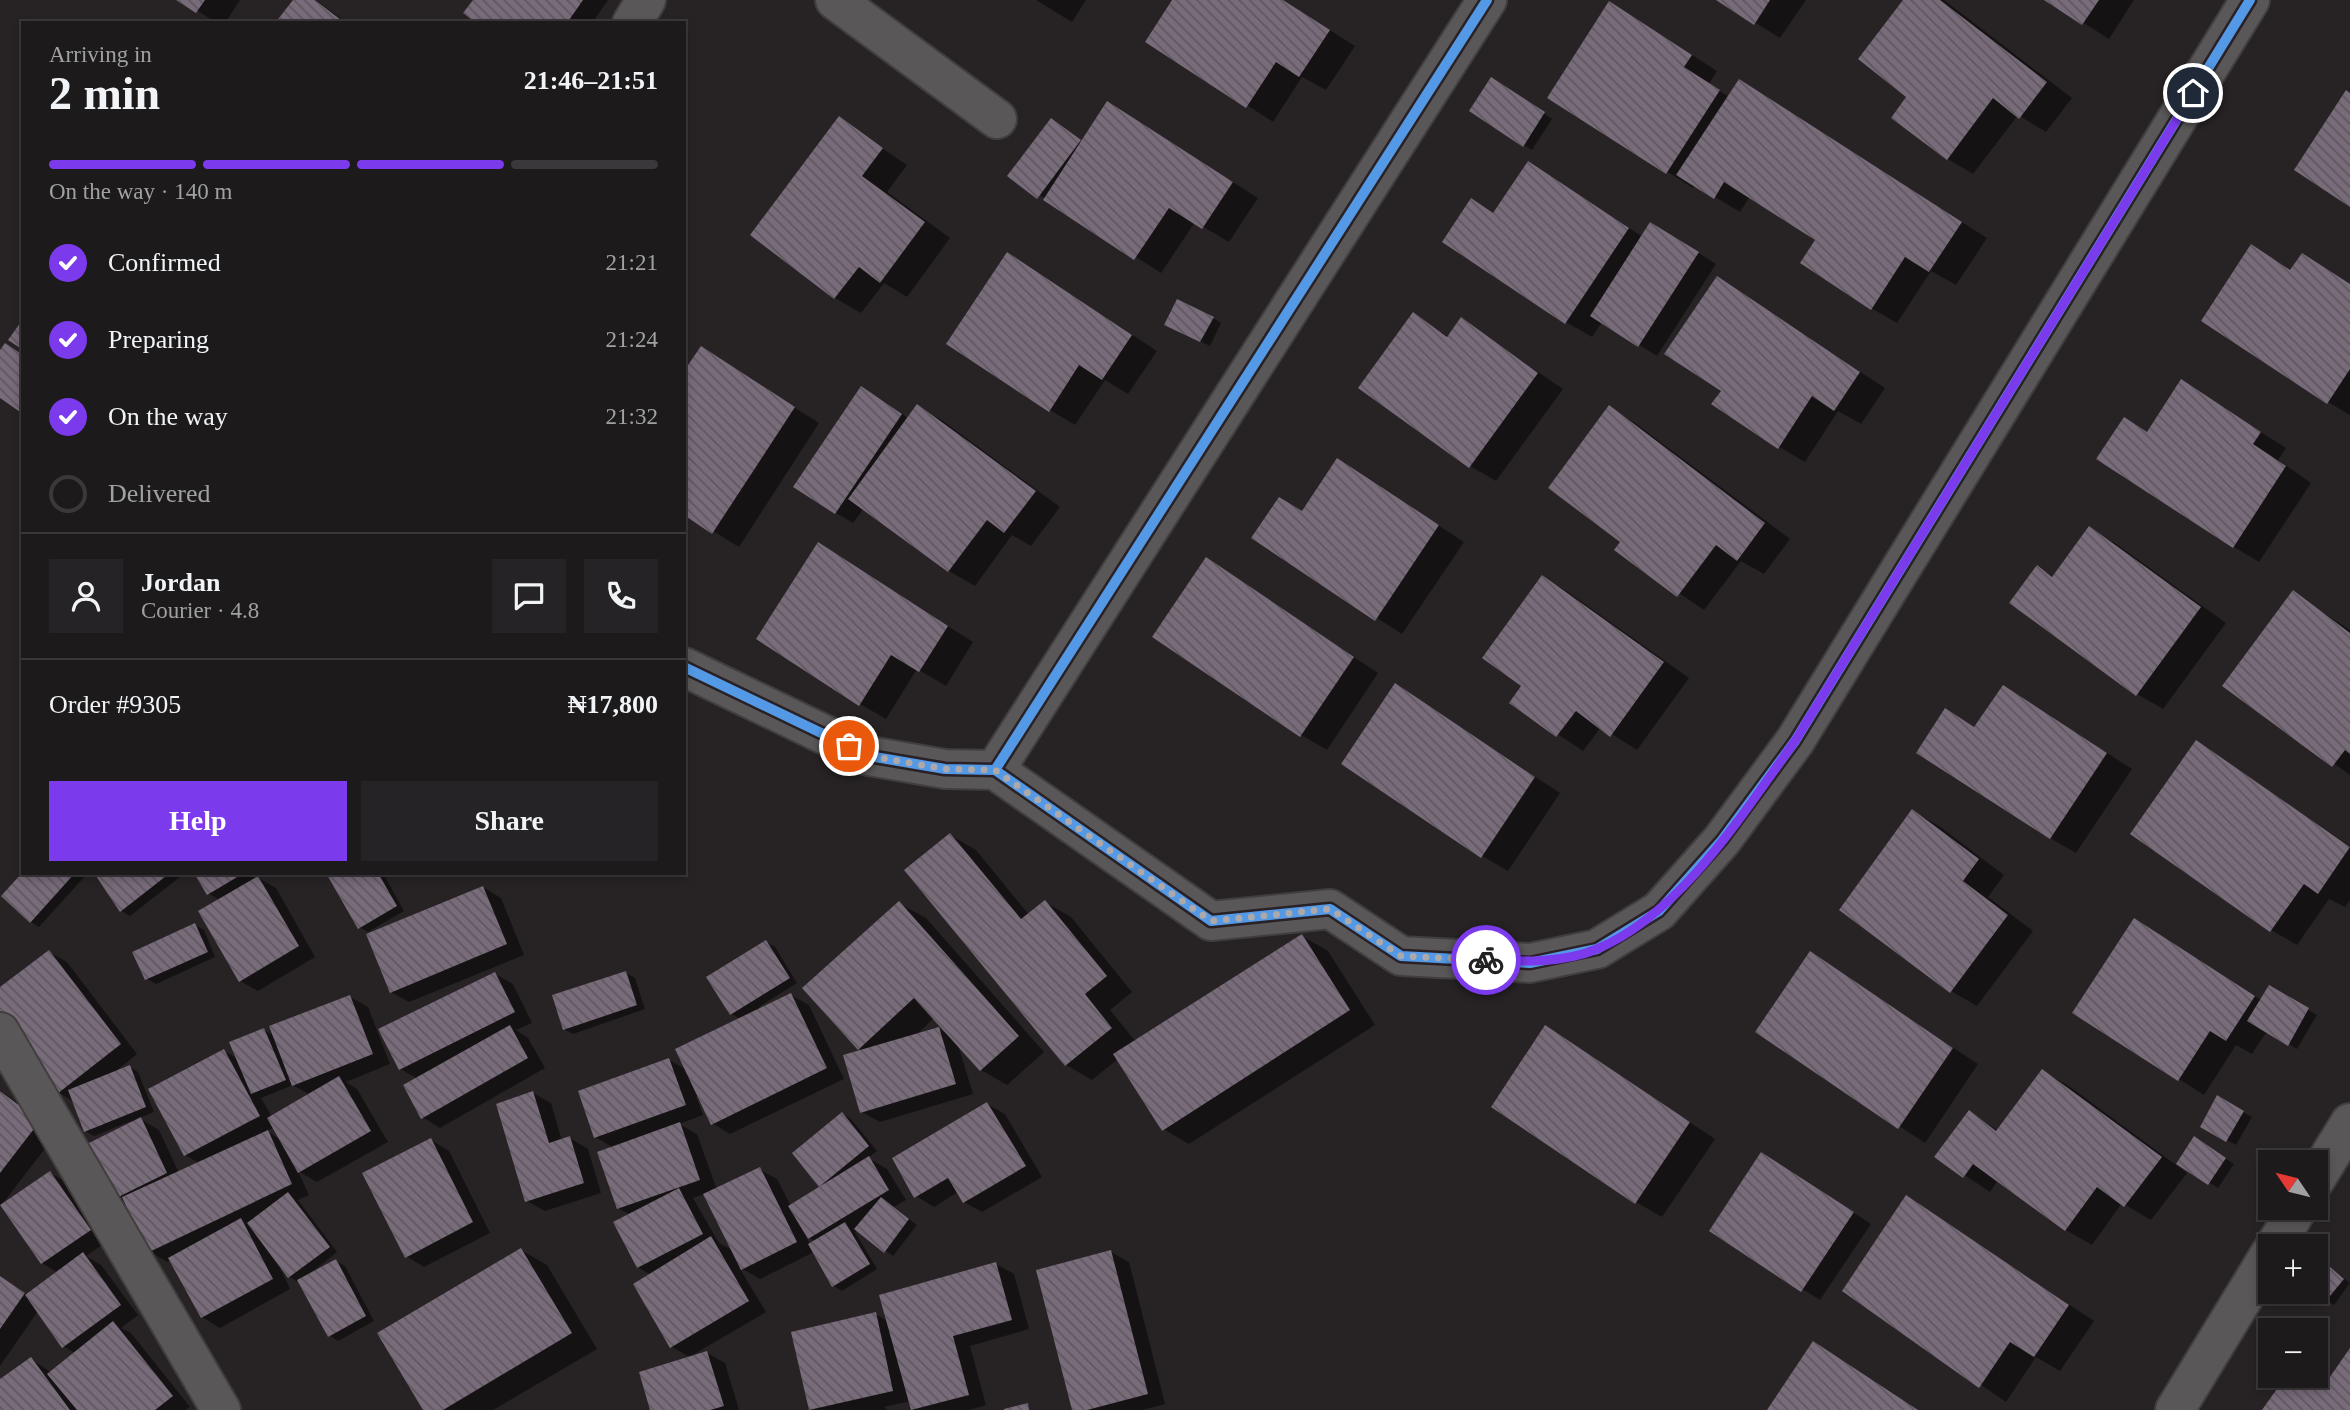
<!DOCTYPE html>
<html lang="en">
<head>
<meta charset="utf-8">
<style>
	:root { --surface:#1d1a1c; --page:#252325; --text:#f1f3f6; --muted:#a0a1a3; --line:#3b383b; --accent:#7c3aed }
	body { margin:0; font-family:"Times New Roman",serif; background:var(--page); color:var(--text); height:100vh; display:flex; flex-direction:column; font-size:26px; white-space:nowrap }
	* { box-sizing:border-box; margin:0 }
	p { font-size:23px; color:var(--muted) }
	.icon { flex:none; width:38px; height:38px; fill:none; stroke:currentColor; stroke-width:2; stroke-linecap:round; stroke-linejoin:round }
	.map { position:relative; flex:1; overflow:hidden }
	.sheet { position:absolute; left:21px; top:21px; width:665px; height:854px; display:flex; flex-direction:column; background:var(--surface); border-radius:0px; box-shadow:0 4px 10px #0003,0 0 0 2px var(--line) }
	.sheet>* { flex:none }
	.needle { width:46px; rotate:305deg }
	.controls { position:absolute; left:2258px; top:1150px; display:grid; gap:14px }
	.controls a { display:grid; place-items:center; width:70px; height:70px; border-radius:0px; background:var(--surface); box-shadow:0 4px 10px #0003,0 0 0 2px var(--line); font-size:35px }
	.pin { position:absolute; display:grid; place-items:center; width:60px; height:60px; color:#fff; margin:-30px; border:4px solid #fff; border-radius:50%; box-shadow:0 2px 7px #0007 }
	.courier { position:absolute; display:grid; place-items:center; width:70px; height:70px; margin:-35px; border:5px solid #7c3aed; border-radius:50%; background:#fff; color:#222; box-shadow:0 2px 9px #0007 }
	.head em { font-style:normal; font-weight:700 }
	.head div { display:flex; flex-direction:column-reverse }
	.head { display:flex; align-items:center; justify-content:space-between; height:119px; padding:0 28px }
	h1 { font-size:46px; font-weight:700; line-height:52px }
	.bar { display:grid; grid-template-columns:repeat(4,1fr); gap:10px 7px; align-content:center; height:84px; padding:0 28px }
	.bar i { height:9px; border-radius:5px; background:var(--line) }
	.bar .on { background:var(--accent) }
	.bar p { grid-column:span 4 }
	.line { display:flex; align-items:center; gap:18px; padding:0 28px; border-top:2px solid var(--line) }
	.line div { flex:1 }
	.round { display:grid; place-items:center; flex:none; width:74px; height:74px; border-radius:0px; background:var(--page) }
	ol { padding:0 28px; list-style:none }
	li { display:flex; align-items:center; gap:21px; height:77px }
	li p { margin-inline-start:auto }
	li .icon { padding:7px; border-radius:50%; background:var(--accent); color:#fff; stroke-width:4 }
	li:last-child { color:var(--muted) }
	li i { width:38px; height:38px; border:4px solid var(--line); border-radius:50% }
	.action { display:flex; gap:14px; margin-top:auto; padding:14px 28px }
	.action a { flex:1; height:80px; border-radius:0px; background:var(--accent); color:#fff; font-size:28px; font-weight:700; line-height:80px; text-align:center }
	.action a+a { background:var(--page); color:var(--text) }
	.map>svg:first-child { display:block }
	.shadow { fill:#0007; fill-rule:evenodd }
	.building { fill:url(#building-back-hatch) }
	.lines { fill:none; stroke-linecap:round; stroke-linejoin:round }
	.minor-casing { stroke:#413e3f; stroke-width:42 }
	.minor { stroke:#5a5758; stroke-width:38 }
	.cycleway-casing { stroke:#292125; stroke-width:15 }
	.cycleway { stroke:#5399e6; stroke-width:10 }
	.done { stroke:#ada8aa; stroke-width:7; stroke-dasharray:0 12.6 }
	.route { stroke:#7c3aed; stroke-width:9 }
</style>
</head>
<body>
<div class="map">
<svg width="2350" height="1410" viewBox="0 0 2350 1410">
	<defs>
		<pattern id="building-back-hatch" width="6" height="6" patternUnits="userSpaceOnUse" patternTransform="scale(1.75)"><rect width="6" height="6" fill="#786b7a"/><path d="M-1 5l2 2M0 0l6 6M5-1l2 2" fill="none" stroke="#5f585f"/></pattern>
	</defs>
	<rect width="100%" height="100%" fill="#272325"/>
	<g class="shadow">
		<polygon points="180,0 240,0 225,23 217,23"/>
		<polygon points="295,0 316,0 347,23 278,23"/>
		<polygon points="475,0 608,0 592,23 479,23"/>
		<polygon points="1036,0 1086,0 1072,22"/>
		<polygon points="1174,0 1282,0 1355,46 1326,90 1302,77 1273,122 1147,41"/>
		<polygon points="1719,0 1806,0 1780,38"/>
		<polygon points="1905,0 1944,0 2072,98 2046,132 2018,115 1973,174 1948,159 1909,96"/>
		<polygon points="2047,0 2134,0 2109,39"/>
		<polygon points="1635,18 1717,71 1709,84 1729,97 1740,81 1987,238 1956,285 1931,271 1897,323 1871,308 1817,239 1750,196 1740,212 1695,185 1693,188 1549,97"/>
		<polygon points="1500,84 1552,119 1532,150 1524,145"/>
		<polygon points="1108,103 1258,198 1229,242 1195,222 1161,273 1010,176 1060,126 1083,142"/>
		<polygon points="839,119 907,165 887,192 950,238 907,297 884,283 861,313 835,298 752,235"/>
		<polygon points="1529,163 1643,237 1669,234 1716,264 1657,356 1602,322 1592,337 1566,322 1494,214"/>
		<polygon points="1033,270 1157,351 1128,394 1105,380 1075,425 1050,410"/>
		<polygon points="2292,271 2350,284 2350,415 2328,402"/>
		<polygon points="1717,278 1885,388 1861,424 1838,411 1805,462 1779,447"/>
		<polygon points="1413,315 1449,337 1461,320 1563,389 1496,481 1470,466"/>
		<polygon points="1213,318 1221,323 1210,346 1175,329"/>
		<polygon points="701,348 819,423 739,547 684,513"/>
		<polygon points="2182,382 2286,448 2278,460 2311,483 2259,562 2234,547 2148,433"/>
		<polygon points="879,398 908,418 917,406 943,421 1060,507 1031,546 1012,535 975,586 949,571 864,508 853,523 836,513"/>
		<polygon points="1609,408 1635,423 1790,539 1764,574 1741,561 1704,610 1616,550 1622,541"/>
		<polygon points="1338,460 1464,542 1402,634 1253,538 1303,513"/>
		<polygon points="2089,529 2115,543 2226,623 2163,709 2137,694 2037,567 2054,577"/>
		<polygon points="1206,559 1378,673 1327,750 1301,735"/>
		<polygon points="844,560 973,642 946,686 917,669 886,719 860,704"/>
		<polygon points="1542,577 1568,592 1689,678 1637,750 1601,727 1583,751 1511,703 1523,686"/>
		<polygon points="2293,593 2350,630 2350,775 2225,685"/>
		<polygon points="2004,687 2132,769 2076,853 2050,838 1976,728"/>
		<polygon points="1421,701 1560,793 1508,871 1482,856"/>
		<polygon points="2196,742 2350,846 2350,900 2345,907 2329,899 2297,945 2271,930"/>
		<polygon points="1913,811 1939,826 2004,875 1988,897 2033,931 1977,1006 1951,991"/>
		<polygon points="950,835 976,850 1029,915 1045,902 1071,917 1132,992 1110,1010 1136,1042 1302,936 1328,951 1375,1025 1189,1144 1163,1129 1118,1059 1092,1080 1066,1065"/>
		<polygon points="24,873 88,873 39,927 31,922"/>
		<polygon points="97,873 177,873 180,877 130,916 121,911 95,875"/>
		<polygon points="196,873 260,873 255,876 276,888 315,957 258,991 240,981 220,900 209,894"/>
		<polygon points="328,873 383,873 404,911 368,932 359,927"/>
		<polygon points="483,887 501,898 524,955 409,1002 391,992"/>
		<path d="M900,904l26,14 118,134 -37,33 -26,-15 -23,-25 15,49 -93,28 -18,-10 2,-61 -5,-3zM934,1018l13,16 -8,-5 -24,7z"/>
		<polygon points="2135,920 2261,1000 2269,987 2317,1015 2297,1049 2267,1031 2252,1054 2236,1045 2204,1095 2075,1013"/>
		<polygon points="195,925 204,930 215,957 156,984 147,979"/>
		<path d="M766,942l9,5 22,36 -38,24 1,2 31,-14 18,10 35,74 -114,55 -18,-11 -13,-28 -3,1 7,19 -24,9 18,10 20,56 42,-21 18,10 14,27 32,-19 -3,-2 23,-71 8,5 26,32 -9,7 19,11 19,31 -12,7 23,18 -24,31 -35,-26 -3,2 22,37 -35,22 -8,-5 -20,-34 -54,27 -21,-12 27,45 -75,44 16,-3 18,10 14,47h-87l39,-52 -19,-11 -21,-72 -13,-8 -7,-52 -13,-7 -4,-60 -19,-11 74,-77 18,10 53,-51 -8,-5zM705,1194l29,57 -15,-8 -26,-45zM806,1236l9,5 -5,3z"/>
		<path d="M49,952l18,10 70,92 -21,17 14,-4 8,5 16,40 -15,6 20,12 20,43 20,-10 -14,-8 39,-104 14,8 26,-29 11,6 75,-39 18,10 22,57 -44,18 11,7 31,53 -71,40 -19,-11 11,24 -11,5 39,52 -26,21 25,-12 9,5 29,55 -36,20 -8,-5 -32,-54 -8,-5 -13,-16 13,28 -70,39 -18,-11 -31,-57 -4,2 -18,-11 -19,-41 -21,-9 22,-80 -37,15 -9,-5 -11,-29 -16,-10 -58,-102zM293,1085l17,10 -38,22 -11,-19zM273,1128l8,12 -14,-9z"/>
		<polygon points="1810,954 1978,1064 1925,1143 1757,1032"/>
		<polygon points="626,973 635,978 645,1009 573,1034 564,1029"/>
		<polygon points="495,974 513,984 532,1023 516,1030 528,1038 545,1068 440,1128 422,1117 418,1079 400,1069"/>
		<polygon points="1571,1043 1715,1139 1662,1217 1636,1202"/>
		<polygon points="2043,1071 2069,1086 2187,1173 2151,1220 2122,1203 2092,1245 2066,1230 1998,1180 1990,1192 1936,1156 1969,1113 1999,1131"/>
		<polygon points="0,1090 57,1133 0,1207"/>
		<polygon points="533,1093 551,1103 562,1141 570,1138 588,1149 601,1193 545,1211 527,1201"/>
		<polygon points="2218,1098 2252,1117 2236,1145 2202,1126"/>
		<polygon points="987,1104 1005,1114 1042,1177 982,1212 964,1202 958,1192 934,1207 916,1196"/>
		<polygon points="431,1140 449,1151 490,1233 424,1267 406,1256"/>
		<polygon points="2203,1144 2234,1164 2218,1188 2179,1163"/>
		<polygon points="1779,1164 1871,1224 1820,1300 1711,1231"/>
		<polygon points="50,1173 68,1183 108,1241 86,1256 101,1265 138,1315 121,1328 131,1333 190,1407 185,1410 0,1410 0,1381 31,1359 52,1373 75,1353 63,1346 38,1311 0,1366 0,1276 28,1295 58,1273 42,1263"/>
		<polygon points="1906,1197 2094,1321 2060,1371 2036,1357 2006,1402 1844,1291"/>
		<polygon points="521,1250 547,1265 597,1349 493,1410 425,1410"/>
		<polygon points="1111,1252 1129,1262 1165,1404 1142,1410 1074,1410"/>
		<polygon points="2315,1256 2350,1283 2334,1305 2326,1300"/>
		<polygon points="996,1264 1014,1274 1029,1329 970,1346 986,1405 970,1410 913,1410 911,1401 884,1407 888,1410 811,1410 793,1333 875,1314 888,1321"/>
		<polygon points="1814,1343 1839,1358 1918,1410 1769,1410"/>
	</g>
	<g class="building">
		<polygon points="176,0 205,0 196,13"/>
		<polygon points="293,0 315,0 345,23 275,23"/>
		<polygon points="473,0 583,0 567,23 476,23 463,13"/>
		<polygon points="1172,0 1283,0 1330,30 1299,77 1276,62 1246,108 1145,42"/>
		<polygon points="1716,0 1770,0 1754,25"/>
		<polygon points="1903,0 1940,0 2047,82 2019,119 1993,98 1947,160 1891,118 1906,97 1858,59"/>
		<polygon points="2044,0 2099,0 2082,25"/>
		<polygon points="1609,1 1692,55 1684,67 1720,90 1666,174 1547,98"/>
		<polygon points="1491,77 1545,112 1523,147 1469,111"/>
		<polygon points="1739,79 1962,222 1929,272 1905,257 1871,310 1800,263 1815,240 1724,182 1714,199 1676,175"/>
		<polygon points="2346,90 2350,93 2350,207 2294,170"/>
		<polygon points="1107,101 1233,182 1202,229 1169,208 1134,260 1043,200"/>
		<polygon points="839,116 883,148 862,176 925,222 880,283 859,267 834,299 750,235"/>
		<polygon points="1051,118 1081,140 1037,199 1007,176"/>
		<polygon points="1528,161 1629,228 1565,324 1442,242 1471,198 1493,213"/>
		<polygon points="1650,222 1699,252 1638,347 1590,316"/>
		<polygon points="2251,244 2290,270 2302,253 2350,284 2350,369 2327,404 2201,321"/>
		<polygon points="1007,252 1132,335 1102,380 1079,365 1049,412 946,344"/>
		<polygon points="1717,276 1860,372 1834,411 1812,396 1778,449 1711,404 1721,391 1664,354"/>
		<polygon points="1177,299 1214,317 1200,342 1164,325"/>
		<polygon points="1413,312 1447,337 1461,317 1538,373 1469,468 1358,388"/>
		<polygon points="23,319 23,350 8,340"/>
		<polygon points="5,343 23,355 23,414 0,398 0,350"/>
		<polygon points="701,346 795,407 712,534 684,515 684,371"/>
		<polygon points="2181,379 2261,432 2253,444 2286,466 2233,548 2096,459 2124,417 2147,432"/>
		<polygon points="861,386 902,414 835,514 793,487"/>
		<polygon points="917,404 1036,491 1004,533 987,520 948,572 848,499"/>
		<polygon points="1609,405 1765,523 1737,561 1716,545 1677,597 1614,550 1620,542 1548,488"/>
		<polygon points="1337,458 1439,525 1375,621 1251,538 1279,497 1302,511"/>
		<polygon points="2089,526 2201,607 2136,696 2009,603 2037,565 2052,577"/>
		<polygon points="818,542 948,626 919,672 891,655 859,706 756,639"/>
		<polygon points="1206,557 1354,657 1300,737 1152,637"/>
		<polygon points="1542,575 1664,662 1610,737 1576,711 1556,737 1509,703 1521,686 1482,658"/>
		<polygon points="2293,590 2350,633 2350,754 2345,750 2332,767 2222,686"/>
		<polygon points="1395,683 1535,777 1481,858 1341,764"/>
		<polygon points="2003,685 2107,753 2050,839 1916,753 1945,708 1974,727"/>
		<polygon points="2196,740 2350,847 2318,894 2304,884 2270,932 2130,834"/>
		<polygon points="1912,809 1979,859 1963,881 2008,915 1950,993 1839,910"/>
		<polygon points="950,833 1021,919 1045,900 1107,976 1085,994 1112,1028 1065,1066 904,870"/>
		<polygon points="22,873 75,873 30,923 1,896"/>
		<polygon points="94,873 170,873 120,912"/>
		<polygon points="194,873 244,873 207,895"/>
		<polygon points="326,873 378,873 397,906 358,929"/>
		<polygon points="258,876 299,946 239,982 198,911"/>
		<polygon points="483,886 507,944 390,993 366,934"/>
		<polygon points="899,901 1019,1036 980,1071 914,998 858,1050 802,988"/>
		<polygon points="2134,918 2255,996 2226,1041 2210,1031 2178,1081 2072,1013"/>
		<polygon points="195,923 208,952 145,980 132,952"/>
		<polygon points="1302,934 1350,1010 1162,1131 1113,1054"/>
		<polygon points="766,940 790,978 730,1015 706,977"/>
		<polygon points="49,950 121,1044 57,1094 0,1020 0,987"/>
		<polygon points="1810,951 1953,1048 1898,1129 1755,1032"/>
		<polygon points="626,971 637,1005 563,1030 552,995"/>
		<polygon points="495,972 515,1012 399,1070 378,1029"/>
		<polygon points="2269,985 2309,1008 2288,1046 2247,1021"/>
		<polygon points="791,993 827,1068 711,1125 675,1049"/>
		<polygon points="350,995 373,1054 292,1086 269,1026"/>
		<polygon points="510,1025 528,1058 421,1119 403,1085"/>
		<polygon points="1545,1025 1690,1122 1635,1204 1491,1107"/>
		<polygon points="939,1027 956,1084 860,1113 843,1055"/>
		<polygon points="264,1028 286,1080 251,1094 229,1042"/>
		<polygon points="224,1049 260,1116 184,1156 148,1089"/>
		<polygon points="669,1058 686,1105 594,1138 578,1091"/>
		<polygon points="130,1065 146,1107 84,1132 68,1090"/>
		<polygon points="2042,1069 2162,1157 2124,1207 2097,1187 2065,1231 1973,1164 1963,1178 1934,1157 1969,1110 1996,1131"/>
		<polygon points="339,1076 371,1131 298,1173 267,1118"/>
		<polygon points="0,1091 40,1121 0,1173"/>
		<polygon points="533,1091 549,1143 570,1136 584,1183 525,1202 496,1104"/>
		<polygon points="2217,1095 2244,1111 2226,1142 2200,1127"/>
		<polygon points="987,1102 1026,1166 963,1203 948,1178 914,1198 892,1158"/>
		<polygon points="842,1112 869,1146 819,1187 792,1153"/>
		<polygon points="141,1117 167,1173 108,1202 81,1147"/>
		<polygon points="680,1122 700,1180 617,1209 597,1152"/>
		<polygon points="268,1130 292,1184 147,1253 122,1197"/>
		<polygon points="2194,1136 2226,1158 2208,1185 2176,1164"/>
		<polygon points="431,1138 473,1222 405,1258 362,1173"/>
		<polygon points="1761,1152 1854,1212 1801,1292 1709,1231"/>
		<polygon points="869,1156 889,1190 808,1239 788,1206"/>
		<polygon points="760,1167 797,1242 741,1270 703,1194"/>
		<polygon points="50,1171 91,1230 41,1264 0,1205"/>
		<polygon points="679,1188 703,1234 637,1268 613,1222"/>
		<polygon points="288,1192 330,1247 288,1278 247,1223"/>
		<polygon points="1906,1195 2069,1305 2034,1357 2010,1342 1979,1388 1842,1291"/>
		<polygon points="881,1197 909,1219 884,1253 854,1229"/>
		<polygon points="241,1218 273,1279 201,1318 168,1258"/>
		<polygon points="845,1222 870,1264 832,1287 808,1244"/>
		<polygon points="711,1236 749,1301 670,1348 633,1284"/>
		<polygon points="521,1248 572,1333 443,1410 423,1410 377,1333"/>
		<polygon points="1111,1250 1148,1394 1087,1410 1072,1410 1036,1270"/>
		<polygon points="83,1252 121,1305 62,1348 25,1295"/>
		<polygon points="2315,1254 2344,1279 2325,1302 2315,1293"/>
		<polygon points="336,1259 366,1316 328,1337 297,1280"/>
		<polygon points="996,1262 1012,1320 953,1336 969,1395 911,1410 879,1295"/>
		<polygon points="0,1276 25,1293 0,1329"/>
		<polygon points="876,1312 893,1391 809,1410 791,1332"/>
		<polygon points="113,1321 173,1396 155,1410 77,1410 47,1374"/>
		<polygon points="1813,1341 1918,1410 1767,1410"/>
		<polygon points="2350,1348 2350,1410 2262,1410 2286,1376 2313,1376 2325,1384"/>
		<polygon points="707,1351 724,1406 710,1410 650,1410 639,1372"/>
		<polygon points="31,1357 70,1410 0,1410 0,1379"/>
		<polygon points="1028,1403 1029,1410 1004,1410 1004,1409"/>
	</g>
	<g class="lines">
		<defs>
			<g id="minor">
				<polyline points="835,0 997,119"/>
				<polyline points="632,23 646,0"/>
				<polyline points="684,667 869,756 945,769 995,770 1211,921 1330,909 1401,956 1530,963 1597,949 1659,911 1722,840 1795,741 2250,0"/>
				<polyline points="995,770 1487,0"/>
				<polyline points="0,1032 221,1410"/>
				<polyline points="2315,1180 2350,1123"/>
				<polyline points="2275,1246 2298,1208"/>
				<polyline points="2175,1410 2270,1254"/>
			</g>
		</defs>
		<use href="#minor" class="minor-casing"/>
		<use href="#minor" class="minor"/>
		<defs>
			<g id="cycleway">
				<polyline points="684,667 869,756 945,769 995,770 1211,921 1330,909 1401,956 1530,963 1597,949 1659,911 1722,840 1795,741 2250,0"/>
				<polyline points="995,770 1487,0"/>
			</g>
		</defs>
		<use href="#cycleway" class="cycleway-casing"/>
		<use href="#cycleway" class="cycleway"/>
	</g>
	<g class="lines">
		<polyline class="done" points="849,746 869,756 945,769 995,770 1211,921 1330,909 1401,956 1486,960"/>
		<path class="route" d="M1486,960c36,2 78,3 111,-11 85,-36 146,-136 198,-208l398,-648"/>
	</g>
</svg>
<div class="controls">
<a><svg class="needle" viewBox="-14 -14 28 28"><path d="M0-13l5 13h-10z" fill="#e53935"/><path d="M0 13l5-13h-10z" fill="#a0a1a3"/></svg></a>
<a>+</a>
<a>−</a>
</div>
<div class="pin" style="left:849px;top:746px;background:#ea580c"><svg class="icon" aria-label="bag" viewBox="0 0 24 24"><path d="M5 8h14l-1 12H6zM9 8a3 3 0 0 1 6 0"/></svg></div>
<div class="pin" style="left:2193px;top:93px;background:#1f2937"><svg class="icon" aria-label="home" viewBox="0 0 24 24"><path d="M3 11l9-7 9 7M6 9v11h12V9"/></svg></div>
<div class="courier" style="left:1486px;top:960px"><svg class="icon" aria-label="bike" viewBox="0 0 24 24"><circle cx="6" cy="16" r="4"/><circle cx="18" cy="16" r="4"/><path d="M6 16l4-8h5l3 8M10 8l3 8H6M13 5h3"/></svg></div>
<section class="sheet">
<div class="head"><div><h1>2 min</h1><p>Arriving in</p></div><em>21:46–21:51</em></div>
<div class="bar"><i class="on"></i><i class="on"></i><i class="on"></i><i></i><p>On the way · 140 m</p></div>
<ol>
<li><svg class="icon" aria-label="check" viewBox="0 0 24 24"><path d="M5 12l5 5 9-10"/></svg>Confirmed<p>21:21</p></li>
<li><svg class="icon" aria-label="check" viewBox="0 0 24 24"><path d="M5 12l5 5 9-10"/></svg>Preparing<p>21:24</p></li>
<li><svg class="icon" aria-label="check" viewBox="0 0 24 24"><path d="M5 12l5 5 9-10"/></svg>On the way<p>21:32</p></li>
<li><i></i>Delivered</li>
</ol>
<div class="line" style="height:126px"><a class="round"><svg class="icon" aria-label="person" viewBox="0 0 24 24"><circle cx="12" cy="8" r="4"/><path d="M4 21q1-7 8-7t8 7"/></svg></a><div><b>Jordan</b><p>Courier · 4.8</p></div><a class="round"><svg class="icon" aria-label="chat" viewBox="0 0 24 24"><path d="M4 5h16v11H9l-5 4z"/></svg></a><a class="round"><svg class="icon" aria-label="phone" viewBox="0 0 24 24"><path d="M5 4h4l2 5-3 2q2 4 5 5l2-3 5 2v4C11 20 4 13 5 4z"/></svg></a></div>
<div class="line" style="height:91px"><div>Order #9305</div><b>₦17,800</b></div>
<div class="action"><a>Help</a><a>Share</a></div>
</section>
</div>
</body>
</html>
